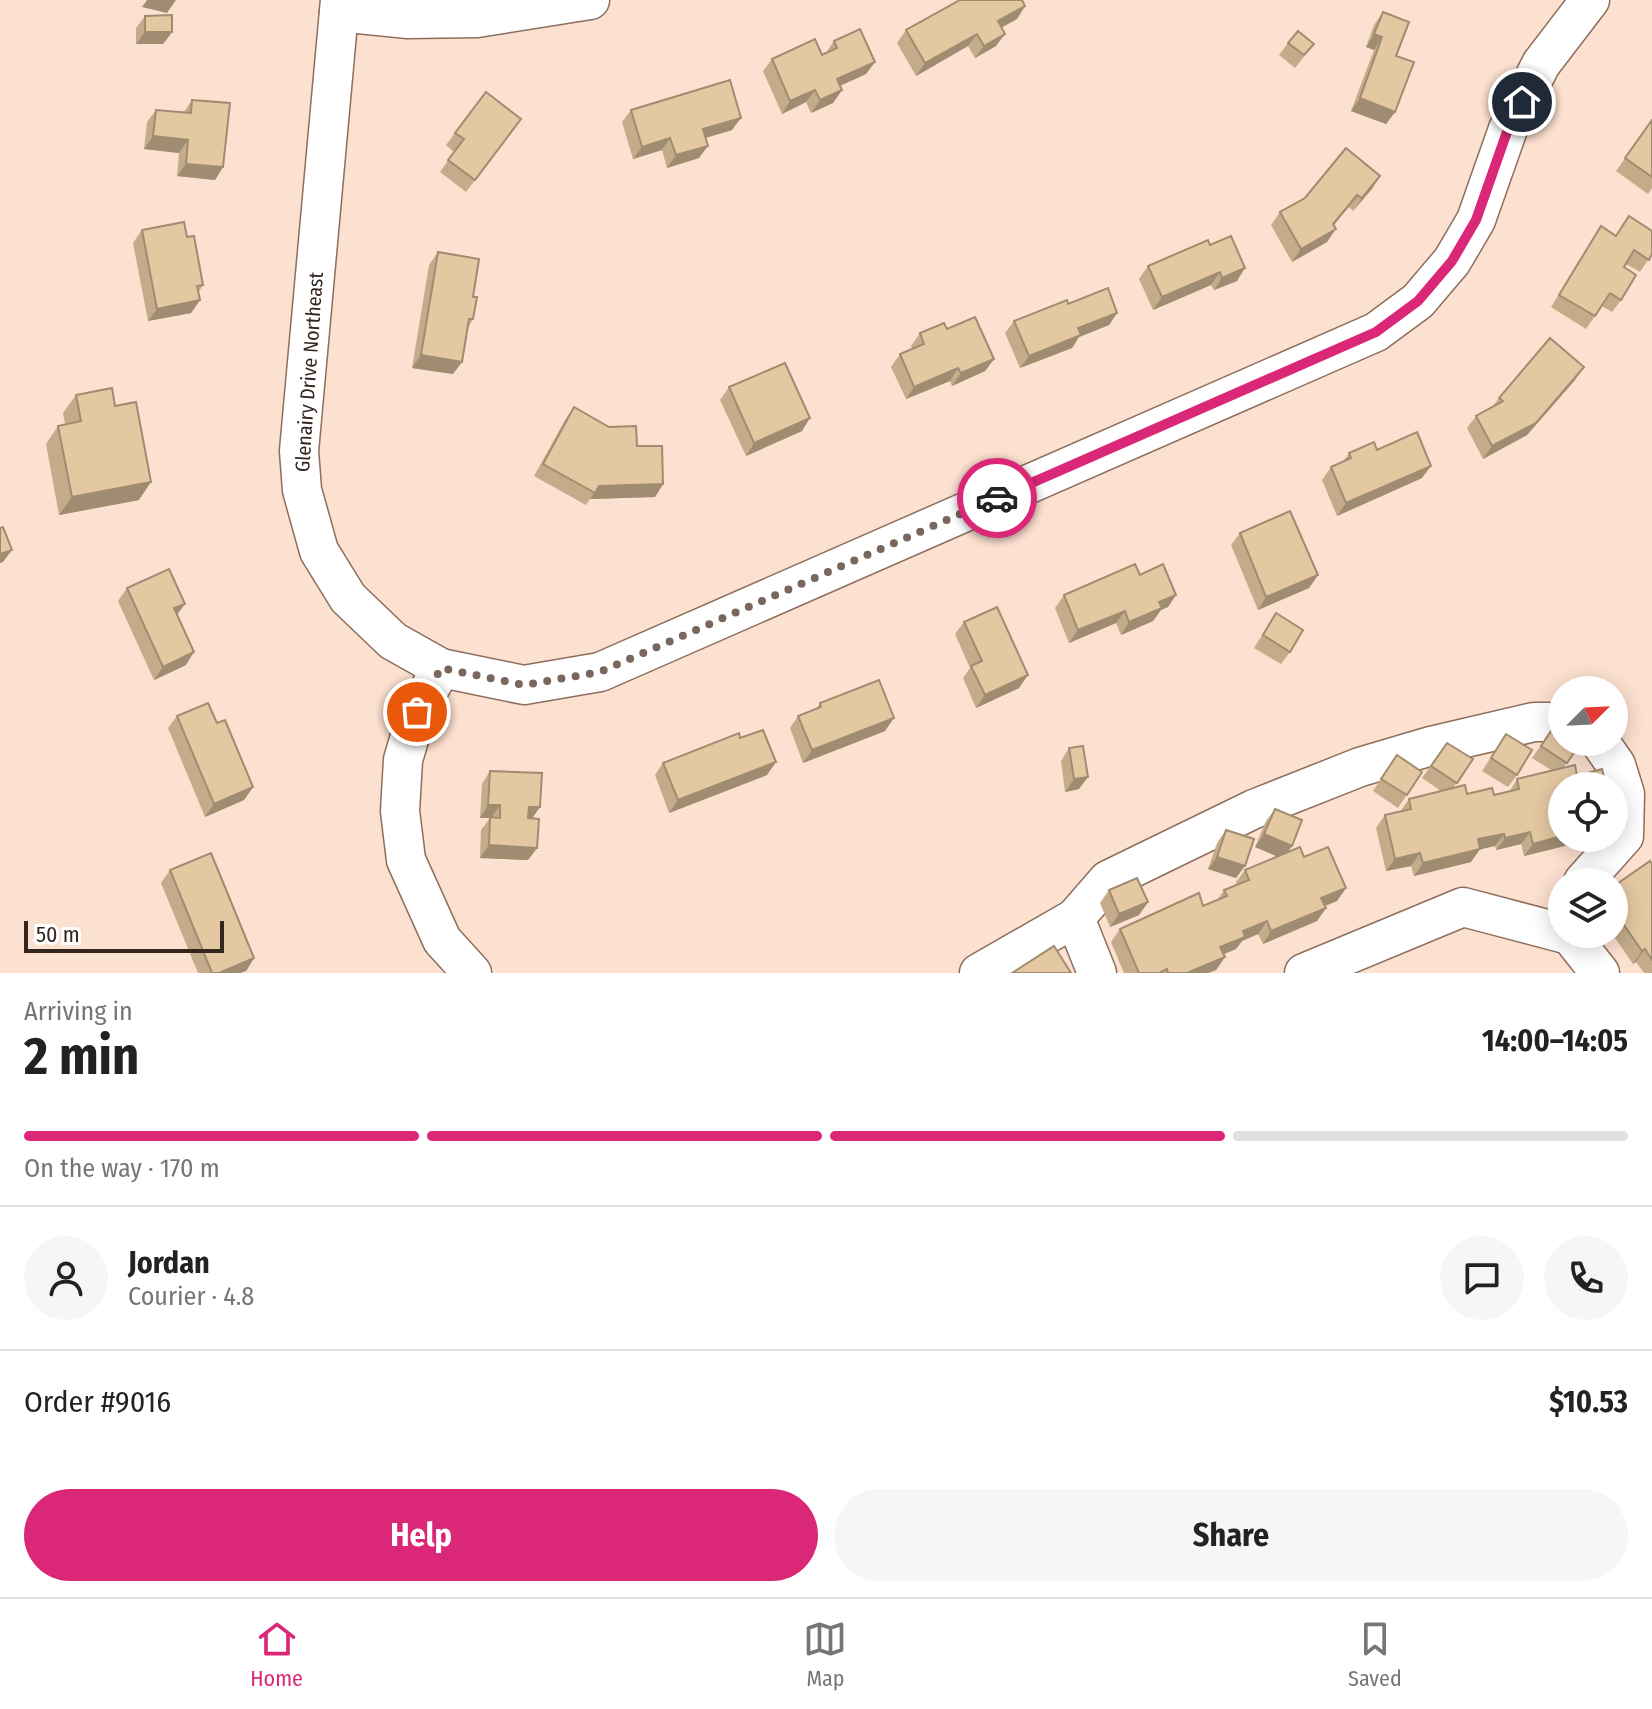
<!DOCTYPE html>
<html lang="en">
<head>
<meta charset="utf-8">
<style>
	:root { --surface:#fff; --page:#f6f6f6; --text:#222; --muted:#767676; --line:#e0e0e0; --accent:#db2777 }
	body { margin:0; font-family:"Fira Sans Condensed",sans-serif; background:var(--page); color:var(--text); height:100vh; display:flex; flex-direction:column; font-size:30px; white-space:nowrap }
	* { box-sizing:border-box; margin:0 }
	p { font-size:26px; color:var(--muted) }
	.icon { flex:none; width:44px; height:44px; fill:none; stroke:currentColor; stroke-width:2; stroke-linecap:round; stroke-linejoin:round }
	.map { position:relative; height:973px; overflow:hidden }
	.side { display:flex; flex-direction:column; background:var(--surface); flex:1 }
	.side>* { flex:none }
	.needle { width:52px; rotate:66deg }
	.controls { position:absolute; left:1548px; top:676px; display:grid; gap:16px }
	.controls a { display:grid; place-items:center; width:80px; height:80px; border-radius:50%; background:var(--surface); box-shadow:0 4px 20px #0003; font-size:40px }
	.scale { position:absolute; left:24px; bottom:20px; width:200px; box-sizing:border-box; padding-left:8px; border:4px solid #33261f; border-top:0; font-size:22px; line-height:28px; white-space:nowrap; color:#33261f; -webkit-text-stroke:6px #fff; paint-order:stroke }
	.pin { position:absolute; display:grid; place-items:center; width:68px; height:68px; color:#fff; margin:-34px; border:4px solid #fff; border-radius:50%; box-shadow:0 2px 8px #0007 }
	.courier { position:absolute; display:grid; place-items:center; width:80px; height:80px; margin:-40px; border:6px solid #db2777; border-radius:50%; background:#fff; color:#222; box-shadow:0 2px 10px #0007 }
	.summary em { font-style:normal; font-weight:700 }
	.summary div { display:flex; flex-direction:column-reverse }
	.summary { display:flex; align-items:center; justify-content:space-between; height:136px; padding:0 24px }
	h1 { font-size:52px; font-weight:700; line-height:60px }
	.bar { display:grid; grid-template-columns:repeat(4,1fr); gap:12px 8px; align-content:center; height:96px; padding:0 24px }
	.bar i { height:10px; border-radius:6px; background:var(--line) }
	.bar .active { background:var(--accent) }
	.bar p { grid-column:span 4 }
	.line { display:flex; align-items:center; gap:20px; padding:0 24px; border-top:2px solid var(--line) }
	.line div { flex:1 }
	.round { display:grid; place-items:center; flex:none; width:84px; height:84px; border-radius:42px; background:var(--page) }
	.action { display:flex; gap:16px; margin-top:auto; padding:16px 24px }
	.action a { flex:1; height:92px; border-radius:48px; background:var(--accent); color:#fff; font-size:32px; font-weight:700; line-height:92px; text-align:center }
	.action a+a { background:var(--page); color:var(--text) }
	.tab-bar { display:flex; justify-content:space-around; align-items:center; height:112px; border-top:2px solid var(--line); background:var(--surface); font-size:22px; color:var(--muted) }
	.tab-bar a { display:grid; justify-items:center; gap:4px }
	.tab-bar .active { color:var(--accent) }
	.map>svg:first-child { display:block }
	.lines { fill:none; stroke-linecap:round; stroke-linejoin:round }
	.minor-casing { stroke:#8d6e5d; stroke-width:41 }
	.minor { stroke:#fff; stroke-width:38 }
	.wall { fill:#c4ac8b }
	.shaded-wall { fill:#a08c71 }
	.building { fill:#e4c8a2; stroke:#a08c71; stroke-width:2 }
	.done { stroke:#79675d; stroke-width:8; stroke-dasharray:0 14.4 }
	.route { stroke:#db2777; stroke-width:10 }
	.labels { text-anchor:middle; stroke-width:6; stroke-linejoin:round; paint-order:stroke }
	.street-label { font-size:20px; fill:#33261f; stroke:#fff }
</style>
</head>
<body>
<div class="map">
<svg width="1652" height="973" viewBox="0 0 1652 973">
	<rect width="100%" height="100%" fill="#fce0d0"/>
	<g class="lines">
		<defs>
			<g id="minor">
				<polyline points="340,0 299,451 302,490 319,551 348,598 393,641 441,668 524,685 600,672 1376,332 1418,301 1452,261 1476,220 1508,129 1541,64 1590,0"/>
				<polyline points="339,12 408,19 477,18 590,0"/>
				<polyline points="441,668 417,712 403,760 400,811 406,860 442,940 472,973"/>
				<polyline points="1583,882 1624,836 1625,794 1616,765 1600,742"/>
				<polyline points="1075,918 1108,880 1254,809 1360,767 1431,746 1534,722 1562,722"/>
				<polyline points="1565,934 1570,935 1600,973"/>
				<polyline points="979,973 1075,918 1097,973"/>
				<polyline points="1304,973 1463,907 1562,933"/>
			</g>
		</defs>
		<use href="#minor" class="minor-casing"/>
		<use href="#minor" class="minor"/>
	</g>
	<g class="wall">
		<polygon points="1025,6 1017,19 1002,27 996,46 975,58 968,46 916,76 897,43 906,30"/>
		<polygon points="1383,12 1396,56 1395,112 1386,124 1351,111 1374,50 1366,47 1374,25"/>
		<polygon points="145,16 172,32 163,44 136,44 136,28"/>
		<polygon points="834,41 875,62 866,74 840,86 842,90 833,103 811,113 806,102 782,114 763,71 772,59 822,55 825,54"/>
		<polygon points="1288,43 1314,44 1295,68 1279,55"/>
		<polygon points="192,100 223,167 215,180 177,176 179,153 144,149 147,122 156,110 184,112"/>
		<polygon points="631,110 732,130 706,138 699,158 667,168 662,150 633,159 622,122"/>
		<polygon points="1652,120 1652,188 1648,194 1616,171"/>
		<polygon points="512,132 466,192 440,172 454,152 446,145 455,133"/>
		<polygon points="1380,176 1353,211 1349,207 1334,225 1327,242 1292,262 1271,225 1280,212"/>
		<polygon points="1629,216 1652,254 1640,272 1626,264 1624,267 1621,300 1612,312 1602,306 1586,329 1551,307 1601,226 1616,236"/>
		<polygon points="142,230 187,237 203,285 198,293 200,300 191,313 148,321 133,243"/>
		<polygon points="1210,245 1237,281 1214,290 1211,285 1153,310 1139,279 1148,266"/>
		<polygon points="438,252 473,297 473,319 468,328 453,374 412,368 429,265"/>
		<polygon points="1068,304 1117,313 1109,325 1079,337 1072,348 1020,368 1005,333 1014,321"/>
		<polygon points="947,329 994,359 985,371 952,386 950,381 906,399 891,367 900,354 912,349 911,346 920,333"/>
		<polygon points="1575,380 1527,435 1483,459 1467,428 1476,416 1493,406 1499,398"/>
		<polygon points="729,387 802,431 746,456 720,400"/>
		<polygon points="76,395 115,406 139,500 59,515 46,444 58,426 65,424 63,413"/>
		<polygon points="574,407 637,446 663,484 655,497 590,499 586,505 534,476 565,420"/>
		<polygon points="1377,450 1422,478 1337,516 1322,480 1331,467 1343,462 1349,453"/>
		<polygon points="1240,533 1318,575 1309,588 1258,610 1231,545"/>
		<polygon points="1140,575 1168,607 1161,610 1153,621 1121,635 1116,623 1069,643 1055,608 1064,595"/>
		<polygon points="127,588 177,615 186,665 154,680 118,601"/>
		<polygon points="1276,613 1290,652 1281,664 1254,648"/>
		<polygon points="964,622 1019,688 976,708 963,678 970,668 955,634"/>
		<polygon points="820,703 885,731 803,763 790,728 798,716 816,709"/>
		<polygon points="177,716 217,723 253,787 244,800 205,817 168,728"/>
		<polygon points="1557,722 1581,742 1564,767 1562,838 1584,838 1581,842 1524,856 1521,844 1496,850 1495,846 1480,849 1471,862 1414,876 1411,866 1386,871 1376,828 1385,815 1400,812 1409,799 1441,791 1422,778 1447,743 1473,759 1453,788 1467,794 1494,795 1509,792 1517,779 1551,770 1532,758"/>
		<polygon points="1506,734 1517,775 1508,787 1482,771"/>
		<polygon points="1069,748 1079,789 1065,792 1061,761"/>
		<polygon points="1397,755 1422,772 1398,808 1373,791"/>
		<polygon points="663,763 767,775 669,813 655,775"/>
		<polygon points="490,771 540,807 532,818 537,848 528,860 480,858 481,830 490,818 480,818 482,784"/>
		<polygon points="1275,809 1292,846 1288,851 1304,857 1346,888 1337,901 1325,906 1326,908 1317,921 1263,944 1258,934 1242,941 1236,949 1224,954 1225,957 1216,970 1208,973 1124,973 1111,942 1120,929 1203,906 1218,899 1224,890 1237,885 1236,882 1245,870 1277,856 1255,847 1266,821"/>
		<polygon points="1226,830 1236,878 1208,869 1217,843"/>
		<polygon points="1652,864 1652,973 1644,973 1636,962 1633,964 1613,935 1615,932 1614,930 1614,886"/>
		<polygon points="170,870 254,958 246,971 240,973 198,973 161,883"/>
		<polygon points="1109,890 1148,902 1139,915 1110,927 1100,903"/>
	</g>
	<g class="shaded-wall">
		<polygon points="147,0 176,0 167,13 142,7"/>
		<polygon points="1025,6 1017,19 990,34 998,21"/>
		<polygon points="145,32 172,32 163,44 136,44"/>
		<polygon points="977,34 968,46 916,76 925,63"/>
		<polygon points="1005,34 996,46 975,58 984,46"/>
		<polygon points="1374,34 1382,37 1374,50 1366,47"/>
		<polygon points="875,62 866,74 828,91 837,79"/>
		<polygon points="815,90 806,102 782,114 790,101"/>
		<polygon points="842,90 833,103 811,113 820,100"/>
		<polygon points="1360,98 1395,112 1386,124 1351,111"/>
		<polygon points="741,118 732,130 694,141 703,129"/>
		<polygon points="153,136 188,140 179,153 144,149"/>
		<polygon points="670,138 662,150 633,159 642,147"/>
		<polygon points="708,146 699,158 667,168 676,155"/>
		<polygon points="186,164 223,167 215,180 177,176"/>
		<polygon points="1380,176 1372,189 1353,211 1362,198"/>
		<polygon points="1357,195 1326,235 1336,229 1327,242 1292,262 1301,249 1333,224"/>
		<polygon points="1245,268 1237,281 1214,290 1222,278"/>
		<polygon points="1220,272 1211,285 1153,310 1162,297"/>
		<polygon points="200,300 191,313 148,321 157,309"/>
		<polygon points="1117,313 1109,325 1079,337 1072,348 1020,368 1029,356 1078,328"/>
		<polygon points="421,355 462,362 453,374 412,368"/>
		<polygon points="994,359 985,371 952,386 961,373"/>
		<polygon points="1584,367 1575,380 1527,435 1483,459 1492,446"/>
		<polygon points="958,368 950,381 906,399 914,387"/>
		<polygon points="810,418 802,431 746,456 754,443"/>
		<polygon points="1431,466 1422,478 1337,516 1346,503"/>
		<polygon points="151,482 139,500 59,515 72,497"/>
		<polygon points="663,484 655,497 590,499 599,486"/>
		<polygon points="12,550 3,562 0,563 0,554"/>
		<polygon points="1318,575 1309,588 1258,610 1266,597"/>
		<polygon points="1176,595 1168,607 1161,610 1153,621 1121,635 1129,622 1159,602"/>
		<polygon points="185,604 176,616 174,608"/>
		<polygon points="1125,611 1116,623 1069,643 1078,630"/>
		<polygon points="194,652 186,665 154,680 163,667"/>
		<polygon points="1028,675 1019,688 976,708 985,695"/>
		<polygon points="894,718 885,731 803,763 812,750"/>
		<polygon points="776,762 767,775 669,813 678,800"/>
		<polygon points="1088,777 1079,789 1065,792 1074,779"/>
		<polygon points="253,787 244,800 205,817 214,804"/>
		<polygon points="488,805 500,805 491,818 480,818"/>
		<polygon points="529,807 540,807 531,820 520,819"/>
		<polygon points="1530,832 1521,844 1496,850 1505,838"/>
		<polygon points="1264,834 1292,846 1283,859 1255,847"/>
		<polygon points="1504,834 1495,846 1469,852 1478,839"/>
		<polygon points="1562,836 1562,838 1584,838 1581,842 1524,856 1533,844"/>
		<polygon points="489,845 537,848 528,860 480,858"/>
		<polygon points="1480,849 1471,862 1414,876 1423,863"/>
		<polygon points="1420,853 1411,866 1386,871 1395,859"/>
		<polygon points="1217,857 1245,866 1236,878 1208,869"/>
		<polygon points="1346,888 1337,901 1312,911 1321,898"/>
		<polygon points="1148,902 1139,915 1110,927 1119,914"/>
		<polygon points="1326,908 1317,921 1263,944 1271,931"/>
		<polygon points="1267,921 1258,934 1242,941 1236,949 1212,959 1220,947 1243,931"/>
		<polygon points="1645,949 1636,962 1633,964 1642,951"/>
		<polygon points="1225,957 1216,970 1208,973 1187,973"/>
		<polygon points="254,958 246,971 240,973 219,973"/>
	</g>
	<g class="building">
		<polygon points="960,0 1022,0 1025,6 998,21 1005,34 984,46 977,34 925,63 906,30"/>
		<polygon points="1383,12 1409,22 1396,56 1414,62 1395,112 1360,98 1382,37 1374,34"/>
		<polygon points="172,15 172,32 145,32 145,16"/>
		<polygon points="860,29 875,62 837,79 842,90 820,100 815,90 790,101 772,59 815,39 822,55 837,48 834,41"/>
		<polygon points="1298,31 1314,44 1304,55 1288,43"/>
		<polygon points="730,80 741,118 703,129 708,146 676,155 670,138 642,147 631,110"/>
		<polygon points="486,92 521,119 475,180 448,160 464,139 455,133"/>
		<polygon points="192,100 230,103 223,167 186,164 188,140 153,136 156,110 191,113"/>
		<polygon points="1652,120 1652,177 1625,158"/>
		<polygon points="1346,148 1380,176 1362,198 1357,195 1333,224 1336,229 1301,249 1280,212 1305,198"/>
		<polygon points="1629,216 1652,231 1652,254 1649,260 1634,250 1624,267 1636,275 1621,300 1610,293 1595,316 1559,295 1601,226 1616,236"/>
		<polygon points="184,222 187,237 194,236 203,285 197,286 200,300 157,309 142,230"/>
		<polygon points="1231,236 1245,268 1222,278 1220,272 1162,297 1148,266 1208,240 1210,245"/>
		<polygon points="438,252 479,259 473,297 477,297 473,319 469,319 462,362 421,355"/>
		<polygon points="1108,288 1117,313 1078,328 1081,335 1029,356 1014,321 1067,300 1068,304"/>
		<polygon points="975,317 994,359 961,373 958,368 914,387 900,354 924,344 920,333 944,323 947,329"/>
		<polygon points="1550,338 1584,367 1536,423 1492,446 1476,416 1503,401 1499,398"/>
		<polygon points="785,363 810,418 754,443 729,387"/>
		<polygon points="112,388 115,406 136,402 151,482 72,497 58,426 81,421 76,395"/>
		<polygon points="574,407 609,427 636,426 637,446 662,446 663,484 599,486 595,493 543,464"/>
		<polygon points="1417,432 1431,466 1346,503 1331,467 1351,458 1349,453 1374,442 1377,450"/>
		<polygon points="1290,511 1318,575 1266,597 1240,533"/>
		<polygon points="3,527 12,550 0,554 0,528"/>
		<polygon points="1135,564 1140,575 1163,564 1176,595 1159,602 1162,608 1129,622 1125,611 1078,630 1064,595"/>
		<polygon points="169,569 185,604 174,608 194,652 163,667 127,588"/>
		<polygon points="997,607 1028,675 985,695 971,666 982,661 964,622"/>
		<polygon points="1276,613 1303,630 1290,652 1263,635"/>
		<polygon points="879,680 894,718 812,750 798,716 821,707 820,703"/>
		<polygon points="208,703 217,723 225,720 253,787 214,804 177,716"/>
		<polygon points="1557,722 1562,726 1562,742 1581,742 1567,763 1541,746"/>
		<polygon points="763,730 776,762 678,800 663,763 739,733 740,738"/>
		<polygon points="1506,734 1532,750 1517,775 1491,758"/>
		<polygon points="1447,743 1473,759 1457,783 1431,766"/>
		<polygon points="1083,746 1088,777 1074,779 1069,748"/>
		<polygon points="1397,755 1422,772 1407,795 1381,779"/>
		<polygon points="1575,765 1577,776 1602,769 1606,786 1562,786 1562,836 1533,844 1530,832 1505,838 1504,834 1478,839 1480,849 1423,863 1420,853 1395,859 1385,815 1411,809 1409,799 1465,785 1467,794 1492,788 1494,795 1519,789 1517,779"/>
		<polygon points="490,771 542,773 540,807 529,807 528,818 539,819 537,848 489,845 490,817 500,818 500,805 488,805"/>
		<polygon points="1275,809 1302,820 1292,846 1264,834"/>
		<polygon points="1226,830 1254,839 1245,866 1217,857"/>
		<polygon points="1300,847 1304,857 1328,847 1346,888 1321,898 1326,908 1271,931 1267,921 1243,931 1245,937 1220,947 1225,957 1187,973 1168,973 1167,969 1159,973 1139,973 1120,929 1199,893 1203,906 1227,896 1224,890 1249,880 1245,870"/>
		<polygon points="211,853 254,958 219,973 212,973 170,870"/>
		<polygon points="1650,861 1652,864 1652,960 1645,949 1642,951 1622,922 1625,920 1614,904 1614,886"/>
		<polygon points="1137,878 1148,902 1119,914 1109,890"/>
		<polygon points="1054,946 1071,973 1012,973"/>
	</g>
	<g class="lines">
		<polyline class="done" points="417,712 441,668 524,685 600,672 997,498"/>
		<polyline class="route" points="997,498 1376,332 1418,301 1452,261 1476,220 1508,129 1522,102"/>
	</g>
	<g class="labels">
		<g class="street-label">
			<text transform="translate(309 372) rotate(-86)" y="7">Glenairy Drive Northeast</text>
		</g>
	</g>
</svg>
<div class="controls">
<a><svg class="needle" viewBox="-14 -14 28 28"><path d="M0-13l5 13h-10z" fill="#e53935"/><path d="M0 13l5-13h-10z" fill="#767676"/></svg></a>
<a><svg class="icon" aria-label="locate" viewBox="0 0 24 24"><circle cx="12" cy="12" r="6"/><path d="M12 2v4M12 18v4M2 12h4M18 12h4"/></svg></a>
<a><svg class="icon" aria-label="layers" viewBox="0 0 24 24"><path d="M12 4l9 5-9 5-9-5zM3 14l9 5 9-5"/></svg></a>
</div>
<div class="scale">50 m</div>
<div class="pin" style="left:417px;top:712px;background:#ea580c"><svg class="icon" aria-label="bag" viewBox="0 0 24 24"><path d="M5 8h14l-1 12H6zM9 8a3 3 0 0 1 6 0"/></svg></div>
<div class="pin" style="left:1522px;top:102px;background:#1f2937"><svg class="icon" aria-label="home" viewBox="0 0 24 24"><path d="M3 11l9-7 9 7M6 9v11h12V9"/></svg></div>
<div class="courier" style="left:997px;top:498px"><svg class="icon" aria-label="car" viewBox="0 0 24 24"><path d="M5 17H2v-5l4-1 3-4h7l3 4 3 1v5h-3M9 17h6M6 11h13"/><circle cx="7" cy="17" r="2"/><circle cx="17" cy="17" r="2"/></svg></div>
</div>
<section class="side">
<div class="summary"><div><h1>2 min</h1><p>Arriving in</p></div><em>14:00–14:05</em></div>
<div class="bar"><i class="active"></i><i class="active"></i><i class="active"></i><i></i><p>On the way · 170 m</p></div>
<div class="line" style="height:144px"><a class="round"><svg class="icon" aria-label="person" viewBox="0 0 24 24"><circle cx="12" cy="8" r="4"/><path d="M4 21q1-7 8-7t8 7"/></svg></a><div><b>Jordan</b><p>Courier · 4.8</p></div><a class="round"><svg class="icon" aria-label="chat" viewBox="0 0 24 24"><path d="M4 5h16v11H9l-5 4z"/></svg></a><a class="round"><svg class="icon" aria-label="phone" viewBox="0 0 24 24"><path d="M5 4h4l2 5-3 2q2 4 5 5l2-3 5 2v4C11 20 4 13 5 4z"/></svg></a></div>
<div class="line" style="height:104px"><div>Order #9016</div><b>$10.53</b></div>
<div class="action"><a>Help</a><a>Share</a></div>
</section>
<nav class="tab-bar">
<a class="active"><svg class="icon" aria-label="home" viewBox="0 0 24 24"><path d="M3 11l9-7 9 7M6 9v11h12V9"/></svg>Home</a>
<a><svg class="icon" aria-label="map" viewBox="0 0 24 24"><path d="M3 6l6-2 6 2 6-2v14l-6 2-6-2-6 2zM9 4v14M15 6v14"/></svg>Map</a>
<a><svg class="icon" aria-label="saved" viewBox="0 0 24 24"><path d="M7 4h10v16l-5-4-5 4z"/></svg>Saved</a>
</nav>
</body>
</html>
